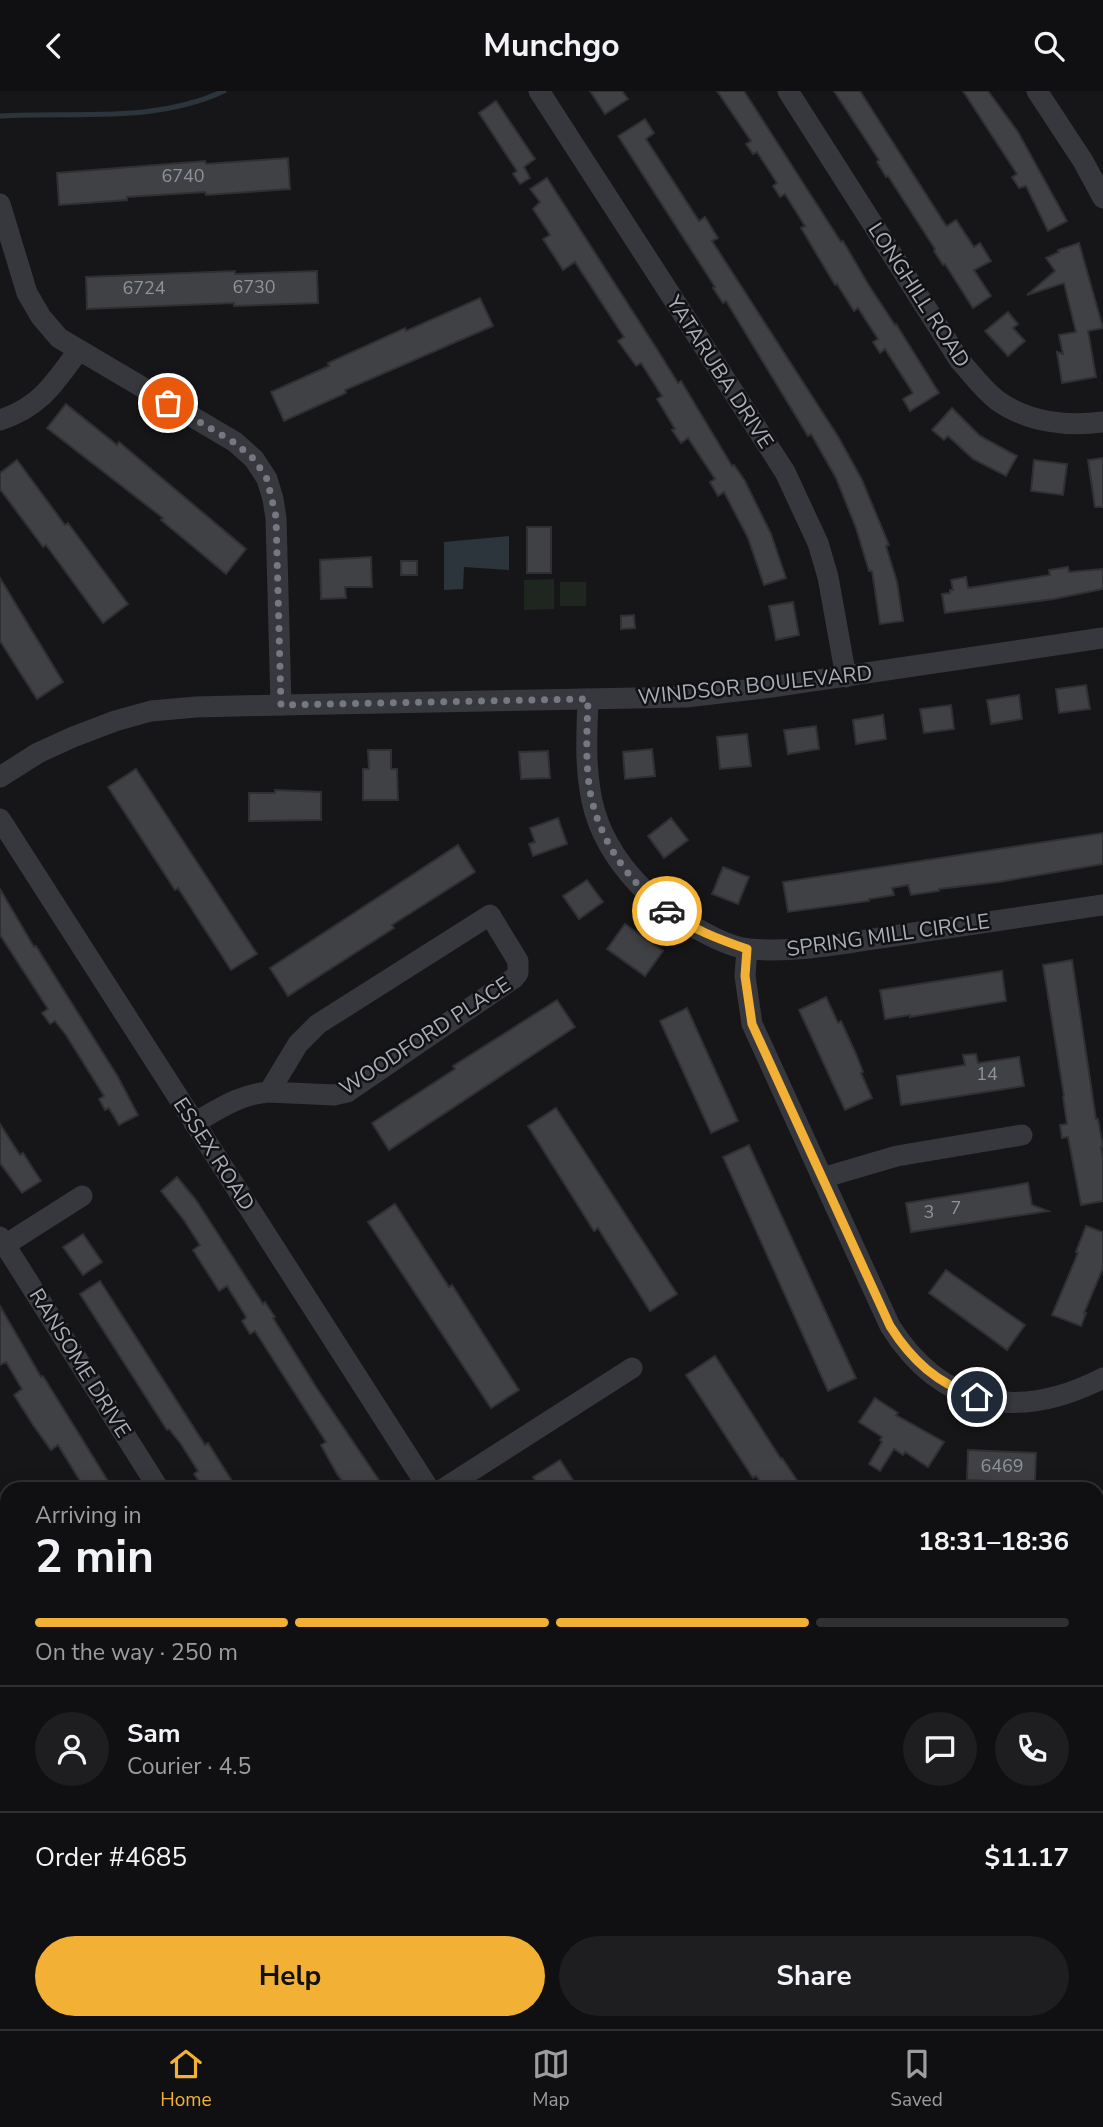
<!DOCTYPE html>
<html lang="en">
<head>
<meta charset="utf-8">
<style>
	:root { --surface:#101012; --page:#1e1e20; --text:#f1f3f6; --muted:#9c9d9f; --line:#303032; --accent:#f2b134 }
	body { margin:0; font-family:"Nunito Sans",sans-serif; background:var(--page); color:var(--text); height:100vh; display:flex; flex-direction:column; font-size:26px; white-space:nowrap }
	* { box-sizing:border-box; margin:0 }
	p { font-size:23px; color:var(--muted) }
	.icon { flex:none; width:38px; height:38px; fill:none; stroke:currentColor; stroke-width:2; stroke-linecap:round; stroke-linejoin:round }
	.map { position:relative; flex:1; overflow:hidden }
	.details { position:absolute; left:0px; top:1391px; width:1104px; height:548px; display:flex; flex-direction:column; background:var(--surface); border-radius:21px 21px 0 0; box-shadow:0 4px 18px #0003,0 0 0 2px var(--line) }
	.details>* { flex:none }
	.pin { position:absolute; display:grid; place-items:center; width:60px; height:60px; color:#fff; margin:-30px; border:4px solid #fff; border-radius:50%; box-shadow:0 2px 7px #0007 }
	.courier { position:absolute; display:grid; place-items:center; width:70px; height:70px; margin:-35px; border:5px solid #f2b134; border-radius:50%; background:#fff; color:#222; box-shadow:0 2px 9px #0007 }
	.headline em { font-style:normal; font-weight:700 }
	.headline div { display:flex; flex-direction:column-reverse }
	.headline { display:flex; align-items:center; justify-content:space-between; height:119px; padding:0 35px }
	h1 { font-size:46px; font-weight:700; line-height:52px }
	.bar { display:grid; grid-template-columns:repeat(4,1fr); gap:10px 7px; align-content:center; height:84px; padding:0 35px }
	.bar i { height:9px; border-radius:5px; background:var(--line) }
	.bar .on { background:var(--accent) }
	.bar p { grid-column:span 4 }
	.line { display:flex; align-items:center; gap:18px; padding:0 35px; border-top:2px solid var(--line) }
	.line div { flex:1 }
	.round { display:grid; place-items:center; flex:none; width:74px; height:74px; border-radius:37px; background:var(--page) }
	.button { display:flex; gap:14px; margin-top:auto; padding:14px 35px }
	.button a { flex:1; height:80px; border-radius:42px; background:var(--accent); color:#111; font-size:28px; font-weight:700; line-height:80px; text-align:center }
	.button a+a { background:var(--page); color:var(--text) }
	header { display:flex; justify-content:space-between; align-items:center; height:91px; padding:0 35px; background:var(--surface); font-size:32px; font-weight:700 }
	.dock { display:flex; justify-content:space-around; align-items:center; height:98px; border-top:2px solid var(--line); background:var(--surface); font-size:19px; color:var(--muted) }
	.dock a { display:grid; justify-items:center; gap:4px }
	.dock .on { color:var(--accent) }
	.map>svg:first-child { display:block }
	.green { fill:#1e261f }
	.water { fill:#2c353c }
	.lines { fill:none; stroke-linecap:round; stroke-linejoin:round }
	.stream { stroke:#2c353c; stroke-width:5 }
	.building { fill:#404145; stroke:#303034; stroke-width:2 }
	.minor { stroke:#37383d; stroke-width:21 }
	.done { stroke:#757880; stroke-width:7; stroke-dasharray:0 12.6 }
	.route { stroke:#f2b134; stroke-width:9 }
	.labels { text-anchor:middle; stroke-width:5; stroke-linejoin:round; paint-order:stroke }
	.number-label { font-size:18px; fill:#8e929b }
	.street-label { font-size:21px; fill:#a8adb8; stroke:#111113 }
</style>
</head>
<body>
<header><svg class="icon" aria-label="back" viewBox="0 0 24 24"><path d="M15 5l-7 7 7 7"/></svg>Munchgo<svg class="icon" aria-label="search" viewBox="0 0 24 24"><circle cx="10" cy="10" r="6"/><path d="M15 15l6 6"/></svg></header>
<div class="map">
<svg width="1103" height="1938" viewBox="0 0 1103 1938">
	<rect width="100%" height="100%" fill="#161618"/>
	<g class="green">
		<polygon points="554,488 554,518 524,519 524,489"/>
		<rect x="560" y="491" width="26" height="24"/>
	</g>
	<polygon class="water" points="509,445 509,479 464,476 463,498 444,499 444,451"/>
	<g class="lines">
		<path class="stream" d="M0,25c76,-5 153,8 224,-25"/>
	</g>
	<g class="building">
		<polygon points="590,0 622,0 628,8 605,23"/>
		<polygon points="717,0 744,0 841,151 843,150 868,193 895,234 896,233 939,302 910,320 903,308 913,302 885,258 880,262 873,251 878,248 858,217 854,220 837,193 835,194 801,137 805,135 785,103 780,106 773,95 777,92 757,61 753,63 746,53 751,50"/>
		<polygon points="834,0 860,0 945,133 947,135 956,129 974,156 980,152 991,170 974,179 991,205 973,217 945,173 943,174 934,160 935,158 888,85 886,86 877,71 879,69"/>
		<polygon points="963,0 988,0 1018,41 1067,130 1048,140 1026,95 1019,97 1012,86 1017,83"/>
		<polygon points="496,10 535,68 524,76 530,87 520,93 513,83 517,80 479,22"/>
		<polygon points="645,28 654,42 646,48 699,130 705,126 718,147 712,150 839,347 862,389 889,454 886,455 897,491 903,530 880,533 872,480 869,480 856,437 836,387 811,343 808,345 726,210 723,212 713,197 715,196 618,45"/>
		<polygon points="288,67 290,98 206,104 205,101 127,106 127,109 59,114 57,82 205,70 206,73"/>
		<polygon points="547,87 660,263 678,292 681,290 732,375 734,374 745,390 771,443 786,487 764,494 748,447 724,401 718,405 710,391 715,388 688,347 681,352 672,339 675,338 657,308 662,305 641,272 636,275 618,250 624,246 575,171 563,179 543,148 550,144 533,118 540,111 530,98"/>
		<polygon points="1079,152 1103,237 1088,240 1096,286 1062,292 1057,261 1063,263 1059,244 1076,241 1064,192 1027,204 1055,180 1046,167 1059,161 1058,159"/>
		<polygon points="235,180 235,183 317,180 318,212 234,215 234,212 87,218 86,186"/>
		<polygon points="480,207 493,235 345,299 346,302 284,330 271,301 329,275 328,272 405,237 406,240"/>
		<polygon points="1008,221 1018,233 1013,237 1025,250 1008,265 985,240"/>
		<polygon points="66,313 117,354 119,351 246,458 226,483 161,429 163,427 47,337"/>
		<polygon points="952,317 980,345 1017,365 1006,385 973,368 948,345 944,349 932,339"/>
		<polygon points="1103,367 1103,416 1095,416 1088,369"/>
		<polygon points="17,369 65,434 68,432 128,513 103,532 46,454 43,456 0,398 0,382"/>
		<polygon points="1034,369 1067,373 1063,404 1031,400"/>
		<rect x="527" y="436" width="24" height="46"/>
		<polygon points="371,466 372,496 345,496 346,507 321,508 320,469"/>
		<rect x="401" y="470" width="16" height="14"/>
		<polygon points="1068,476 1069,481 1103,478 1103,498 1054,508 945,522 942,503 950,502 950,499 953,499 951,489 966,486 968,497 1050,484 1049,479"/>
		<polygon points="0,487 63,591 37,608 0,550"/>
		<polygon points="793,511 799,544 776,549 769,515"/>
		<polygon points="634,524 635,537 621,538 621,525"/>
		<polygon points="1086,594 1090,618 1059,622 1056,598"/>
		<polygon points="1019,604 1022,628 991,633 987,609"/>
		<polygon points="951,614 954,638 924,642 920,618"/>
		<polygon points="883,624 886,648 856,653 853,629"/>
		<polygon points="816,635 819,658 788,663 784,639"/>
		<polygon points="747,643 751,675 720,678 717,646"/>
		<polygon points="652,658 655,685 625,688 623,661"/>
		<polygon points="368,659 391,659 391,678 397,678 398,709 363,709 363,678 369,678"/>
		<polygon points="548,660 550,687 521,688 519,661"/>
		<polygon points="136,678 257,863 231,879 178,797 175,799 108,696"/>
		<polygon points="275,699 321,701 321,729 249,730 249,702 275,702"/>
		<polygon points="558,727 567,753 533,765 529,753 535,751 530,737"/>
		<polygon points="671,727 688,749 664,767 648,745"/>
		<polygon points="1103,742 1103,773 999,791 939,798 939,800 911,804 908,794 892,797 894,804 869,808 869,810 788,821 783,791"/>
		<polygon points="458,754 475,781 392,834 394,837 288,905 270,877"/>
		<polygon points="723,776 749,786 738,813 712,803"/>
		<polygon points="587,789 603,811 579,828 563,805"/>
		<polygon points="0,798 34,856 36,855 118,986 138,1024 119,1034 109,1017 105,1019 99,1008 104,1005 66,944 55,930 50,933 42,922 48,918 0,844"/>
		<polygon points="625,833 663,860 645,885 607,858"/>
		<polygon points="1072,869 1096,1028 1098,1028 1103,1056 1101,1056 1103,1069 1103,1110 1081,1114 1068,1046 1062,1047 1060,1034 1067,1033 1063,1006 1064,1005 1043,874"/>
		<polygon points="1002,880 1006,910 910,926 910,924 885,928 880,899"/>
		<polygon points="826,906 838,932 841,930 856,963 863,981 861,982 872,1007 845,1019 799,919"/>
		<polygon points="557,909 575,936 389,1059 372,1032 455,978 453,975"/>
		<polygon points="687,917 738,1030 711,1042 660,930"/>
		<polygon points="976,963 978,972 1019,966 1024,995 901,1014 897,985 965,974 963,964"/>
		<polygon points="556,1017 677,1203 650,1220 598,1137 594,1140 528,1035"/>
		<polygon points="0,1033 20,1064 23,1062 41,1090 22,1102 0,1072"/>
		<polygon points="749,1054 856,1287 828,1300 723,1066"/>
		<polygon points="177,1086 196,1109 263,1213 265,1211 275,1226 273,1227 316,1296 385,1398 348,1398 337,1383 321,1354 326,1351 255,1240 250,1243 242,1230 246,1227 245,1224 227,1195 219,1200 193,1159 200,1154 183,1128 161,1100"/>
		<polygon points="1028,1092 1032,1114 1048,1120 911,1141 906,1112"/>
		<polygon points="395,1113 449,1196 452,1194 519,1299 491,1317 368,1131"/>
		<polygon points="1086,1135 1103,1141 1103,1177 1084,1222 1086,1222 1081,1235 1052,1224 1078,1162 1076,1161"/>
		<polygon points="83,1143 102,1171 83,1184 63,1156"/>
		<polygon points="946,1179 1025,1234 1007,1259 929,1202"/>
		<polygon points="100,1190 205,1354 208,1352 237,1398 204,1398 194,1383 198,1380 181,1353 169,1338 167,1339 80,1203"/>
		<polygon points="0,1215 41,1286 43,1285 113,1398 85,1398 58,1354 51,1359 33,1334 14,1304 22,1298 6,1271 0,1274"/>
		<polygon points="715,1265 781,1368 782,1367 803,1398 765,1398 756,1385 753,1387 686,1284"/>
		<polygon points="875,1307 898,1322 896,1324 944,1351 928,1376 905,1361 903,1364 894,1358 880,1380 869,1373 882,1351 880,1349 882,1346 859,1331"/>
		<polygon points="968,1359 1036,1362 1035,1392 967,1389"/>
		<polygon points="560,1369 579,1398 540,1398 533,1386"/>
	</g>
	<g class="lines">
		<g class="minor">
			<polyline points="539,0 785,381 818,452 828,486 846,586"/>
			<path d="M788,0l172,270c12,13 23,29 38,40 30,21 69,26 105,21"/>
			<polyline points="1037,0 1083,70 1103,107"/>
			<polyline points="0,113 27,202 41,226 59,247 235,351 254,368 267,388 273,408 276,427 281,614"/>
			<path d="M0,329c40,-13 54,-36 78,-69"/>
			<path d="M588,608c-1,30 -3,61 2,91 9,63 59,115 115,143 13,7 30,15 45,16 48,4 96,-6 143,-13 70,-11 140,-21 210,-31"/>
			<polyline points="0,686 38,662 73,646 115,630 151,620 196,616 281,614 686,606 771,596 1103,547"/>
			<polyline points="0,728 429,1398"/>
			<path d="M747,858l-2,27 7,48 138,302c52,83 129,95 213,52"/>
			<path d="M194,1032c25,-14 46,-29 75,-31l29,-48 20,-20 172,-109 28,46v12l-4,5 -167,114 -13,3 -65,-3"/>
			<polyline points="822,1087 897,1065 1022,1044"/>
			<polyline points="0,1146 159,1398"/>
			<polyline points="5,1154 82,1105"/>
			<polyline points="443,1398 632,1277"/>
			<polyline points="0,1642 7,1635"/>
			<polyline points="275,1932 280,1938"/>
			<polyline points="703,1932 704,1938"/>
			<polyline points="425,1938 432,1932"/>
			<polyline points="838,1938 861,1932"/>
		</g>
	</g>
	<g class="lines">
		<path class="done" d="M168,312l67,40 19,16 13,20 9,38 5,188 307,-6c-1,31 -3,62 2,92 8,47 39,92 77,120"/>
		<path class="route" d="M667,820c25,18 51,28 80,38l-2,27 7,48 138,302c22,35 48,58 87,71"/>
	</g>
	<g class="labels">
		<g class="number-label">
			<text x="183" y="91">6740</text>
			<text x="254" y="202">6730</text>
			<text x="144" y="203">6724</text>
			<text x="987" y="989">14</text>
			<text x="956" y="1123">7</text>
			<text x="929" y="1127">3</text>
			<text x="1002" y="1381">6469</text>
		</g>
		<g class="street-label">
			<text transform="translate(919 204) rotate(57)" y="7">LONGHILL ROAD</text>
			<text transform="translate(720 281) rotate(57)" y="7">YATARUBA DRIVE</text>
			<text transform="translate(755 594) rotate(-6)" y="7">WINDSOR BOULEVARD</text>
			<text transform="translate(888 844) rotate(-8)" y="7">SPRING MILL CIRCLE</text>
			<text transform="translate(425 945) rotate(-33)" y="7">WOODFORD PLACE</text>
			<text transform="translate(214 1063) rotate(57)" y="7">ESSEX ROAD</text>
			<text transform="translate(80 1272) rotate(58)" y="7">RANSOME DRIVE</text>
		</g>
	</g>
</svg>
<div class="pin" style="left:168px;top:312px;background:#ea580c"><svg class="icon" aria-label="bag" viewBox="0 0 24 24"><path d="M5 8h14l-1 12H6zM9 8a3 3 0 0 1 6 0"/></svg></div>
<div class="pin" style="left:977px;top:1306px;background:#1f2937"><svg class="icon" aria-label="home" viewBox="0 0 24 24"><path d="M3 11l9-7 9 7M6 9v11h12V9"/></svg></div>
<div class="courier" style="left:667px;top:820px"><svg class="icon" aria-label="car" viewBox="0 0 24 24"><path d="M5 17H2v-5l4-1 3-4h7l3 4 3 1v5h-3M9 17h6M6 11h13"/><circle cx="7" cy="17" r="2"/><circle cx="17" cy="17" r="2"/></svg></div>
<section class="details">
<div class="headline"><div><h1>2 min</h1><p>Arriving in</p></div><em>18:31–18:36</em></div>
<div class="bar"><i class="on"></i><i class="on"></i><i class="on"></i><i></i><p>On the way · 250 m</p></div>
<div class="line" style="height:126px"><a class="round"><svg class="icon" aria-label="person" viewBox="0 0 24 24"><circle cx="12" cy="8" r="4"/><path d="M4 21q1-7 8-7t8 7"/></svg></a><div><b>Sam</b><p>Courier · 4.5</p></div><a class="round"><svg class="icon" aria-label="chat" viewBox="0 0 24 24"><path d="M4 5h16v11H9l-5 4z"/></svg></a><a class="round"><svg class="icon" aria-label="phone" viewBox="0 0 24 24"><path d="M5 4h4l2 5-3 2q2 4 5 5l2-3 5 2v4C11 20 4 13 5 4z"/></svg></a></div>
<div class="line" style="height:91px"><div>Order #4685</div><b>$11.17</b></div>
<div class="button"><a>Help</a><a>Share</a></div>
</section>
</div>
<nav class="dock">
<a class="on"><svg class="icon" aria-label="home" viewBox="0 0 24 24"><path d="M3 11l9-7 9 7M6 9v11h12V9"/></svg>Home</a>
<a><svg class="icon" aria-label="map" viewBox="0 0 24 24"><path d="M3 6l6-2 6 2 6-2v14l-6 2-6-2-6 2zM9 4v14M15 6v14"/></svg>Map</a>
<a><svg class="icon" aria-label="saved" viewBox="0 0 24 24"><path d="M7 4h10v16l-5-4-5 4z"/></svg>Saved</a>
</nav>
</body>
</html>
